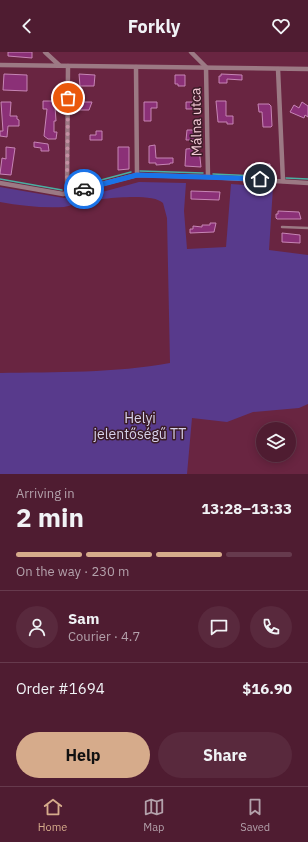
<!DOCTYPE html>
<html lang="en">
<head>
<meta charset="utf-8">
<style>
	:root { --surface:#4f1c31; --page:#59293d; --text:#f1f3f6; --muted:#b3a1ab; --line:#663a4d; --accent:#d6ab8b }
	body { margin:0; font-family:"IBM Plex Sans",sans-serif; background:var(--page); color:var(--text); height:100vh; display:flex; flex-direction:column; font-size:15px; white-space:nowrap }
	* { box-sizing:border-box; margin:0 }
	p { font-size:13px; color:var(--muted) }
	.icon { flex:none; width:22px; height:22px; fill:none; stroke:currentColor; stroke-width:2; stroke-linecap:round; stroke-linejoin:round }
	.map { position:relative; height:422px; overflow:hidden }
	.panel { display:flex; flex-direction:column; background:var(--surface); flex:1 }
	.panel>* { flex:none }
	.fabs { position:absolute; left:256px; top:370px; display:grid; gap:8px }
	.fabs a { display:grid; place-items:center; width:40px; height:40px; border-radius:50%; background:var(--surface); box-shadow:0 2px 10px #0003,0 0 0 1px var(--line); font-size:20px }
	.pin { position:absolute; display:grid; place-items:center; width:34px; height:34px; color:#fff; margin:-17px; border:2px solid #fff; border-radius:50%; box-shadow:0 1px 4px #0007 }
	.courier { position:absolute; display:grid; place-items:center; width:40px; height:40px; margin:-20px; border:3px solid #1a73e8; border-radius:50%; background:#fff; color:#222; box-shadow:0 1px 5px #0007 }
	.overview em { font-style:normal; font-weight:700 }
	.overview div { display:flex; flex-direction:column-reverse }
	.overview { display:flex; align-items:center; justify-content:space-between; height:68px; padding:0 16px }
	h1 { font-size:26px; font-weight:700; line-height:30px }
	.bar { display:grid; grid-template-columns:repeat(4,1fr); gap:6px 4px; align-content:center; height:48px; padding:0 16px }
	.bar i { height:5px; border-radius:3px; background:var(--line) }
	.bar .selected { background:var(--accent) }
	.bar p { grid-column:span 4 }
	.line { display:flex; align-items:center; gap:10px; padding:0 16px; border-top:1px solid var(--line) }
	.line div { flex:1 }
	.round { display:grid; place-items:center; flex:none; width:42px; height:42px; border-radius:21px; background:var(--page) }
	.primary-button { display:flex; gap:8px; margin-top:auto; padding:8px 16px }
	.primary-button a { flex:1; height:46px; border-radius:24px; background:var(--accent); color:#111; font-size:16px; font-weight:700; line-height:46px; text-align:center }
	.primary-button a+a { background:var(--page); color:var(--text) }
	header { display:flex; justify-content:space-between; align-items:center; height:52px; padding:0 16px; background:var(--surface); font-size:18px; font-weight:700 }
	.menu { display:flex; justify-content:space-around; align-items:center; height:56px; border-top:1px solid var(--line); background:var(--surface); font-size:11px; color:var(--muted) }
	.menu a { display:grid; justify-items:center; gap:2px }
	.menu .selected { color:var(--accent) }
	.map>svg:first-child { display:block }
	.green { fill:#583a8c }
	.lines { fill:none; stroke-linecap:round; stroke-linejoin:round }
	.stream { stroke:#4ab0a2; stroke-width:1.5 }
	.building { fill:#8b3077; stroke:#c785b5 }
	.service { stroke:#9c7984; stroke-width:2.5 }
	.minor { stroke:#9c7984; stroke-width:4.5 }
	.done { stroke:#c390a2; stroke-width:4; stroke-dasharray:0 7.2 }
	.route { stroke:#1a73e8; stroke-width:5 }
	.labels { text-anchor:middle; stroke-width:3; stroke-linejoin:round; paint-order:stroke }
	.street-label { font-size:14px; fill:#f3c9d6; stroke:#3b1c27 }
	.park-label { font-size:14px; fill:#d7d1ea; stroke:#3b1c27 }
</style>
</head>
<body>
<header><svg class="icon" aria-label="back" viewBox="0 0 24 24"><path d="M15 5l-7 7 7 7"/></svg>Forkly<svg class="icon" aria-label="heart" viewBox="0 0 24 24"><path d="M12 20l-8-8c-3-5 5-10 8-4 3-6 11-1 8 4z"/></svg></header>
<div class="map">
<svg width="308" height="422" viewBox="0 0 308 422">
	<rect width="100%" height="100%" fill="#692541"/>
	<path class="green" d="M139,130l47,1 -2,28 3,38 39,-2 5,-63 42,3 -4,63 39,5v149l-9,4 -46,4 -26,10 -35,-4 -5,56h-187v-101c55,-1 116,0 170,-10l-3,-145 -4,-15c-11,-11 -65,-4 -81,-1 -6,1 -12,4 -18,5 -22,1 -43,-1 -64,-5v-15l64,11 42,-7z"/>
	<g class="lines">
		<g class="stream">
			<polyline points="140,119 203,121"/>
			<polyline points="213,122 276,125"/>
			<polyline points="286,126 308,127"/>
			<polyline points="0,127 62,138"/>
			<polyline points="71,136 131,120"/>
		</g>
	</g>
	<g class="building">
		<polygon points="8,0 32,0 32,6 8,4"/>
		<polygon points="4,22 27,23 27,39 3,38"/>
		<polygon points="79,22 95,23 94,34 80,34"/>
		<polygon points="221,22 242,23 242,28 227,27 227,31 219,31 219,24 221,24"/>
		<polygon points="175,23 185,23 185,34 178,34 178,32 175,32"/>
		<polygon points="76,41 82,41 82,50 92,50 89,58 78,58 78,55 76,55"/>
		<polygon points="43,49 59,49 59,54 55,54 56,69 54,69 54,80 57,80 56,87 48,87 44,84 47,57 43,57"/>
		<polygon points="216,49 226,49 226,64 233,64 233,72 227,72 227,70 218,70"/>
		<polygon points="1,50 11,50 10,64 17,64 17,67 19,68 19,74 8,74 7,85 0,84 0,79 3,79"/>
		<polygon points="144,50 157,50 157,56 151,56 151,69 144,69"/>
		<polygon points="186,50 199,50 200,57 186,57"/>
		<polygon points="302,50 308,54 308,65 305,63 304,66 290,60 294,53 299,56"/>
		<polygon points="258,52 269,52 271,54 272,74 271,75 263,75 262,60 259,60"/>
		<polygon points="187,78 196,78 197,83 200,83 200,88 186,88"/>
		<polygon points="96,79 102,79 102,88 90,88 90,83 96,83"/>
		<polygon points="34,90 48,92 49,99 41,99 41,96 34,95"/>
		<polygon points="155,93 156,106 173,106 173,111 170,111 170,112 156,113 156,111 149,111 149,94"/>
		<polygon points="6,95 15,96 11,123 0,122 2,106 6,107"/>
		<polygon points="118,95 129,95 129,117 118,118"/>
		<polygon points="199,96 201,115 185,114 186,97"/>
		<polygon points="252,112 270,112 270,120 253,120 252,119"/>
		<polygon points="191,139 220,140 219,148 191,147"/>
		<polygon points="278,159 299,160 301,167 277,167 276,166 276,162 278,162"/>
		<polygon points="210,171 216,171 214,180 190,181 190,177 193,177 193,174 202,175 202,173 210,173"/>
		<polygon points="282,181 300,183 300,191 282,190"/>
	</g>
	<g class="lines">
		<polyline class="service" points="282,175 308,176"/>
		<g class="minor">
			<polyline points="45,0 59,13"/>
			<polyline points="191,0 206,15 208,125"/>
			<polyline points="0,13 308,17"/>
			<polyline points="136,15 137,123"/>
			<polyline points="278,17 283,129"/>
			<polyline points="0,131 63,142 137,123 209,125 308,131"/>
			<polyline points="67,141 68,14"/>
		</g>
	</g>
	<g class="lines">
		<polyline class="done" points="68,46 67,141 84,137"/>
		<polyline class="route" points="84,137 137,123 260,127"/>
	</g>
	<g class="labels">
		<g class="street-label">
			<text transform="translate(196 70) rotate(-91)" y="5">Málna utca</text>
		</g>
		<g class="park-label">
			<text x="140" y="371">Helyi<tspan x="140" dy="16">jelentőségű TT</tspan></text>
		</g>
	</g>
</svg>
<div class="fabs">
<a><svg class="icon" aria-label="layers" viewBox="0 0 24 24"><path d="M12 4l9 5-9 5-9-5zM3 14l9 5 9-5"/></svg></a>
</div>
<div class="pin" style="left:68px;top:46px;background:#ea580c"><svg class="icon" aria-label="bag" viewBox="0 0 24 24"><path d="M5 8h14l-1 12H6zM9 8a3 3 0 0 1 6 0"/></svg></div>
<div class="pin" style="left:260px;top:127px;background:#1f2937"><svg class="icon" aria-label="home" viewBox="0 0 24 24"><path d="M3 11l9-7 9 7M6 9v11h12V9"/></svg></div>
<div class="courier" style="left:84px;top:137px"><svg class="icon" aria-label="car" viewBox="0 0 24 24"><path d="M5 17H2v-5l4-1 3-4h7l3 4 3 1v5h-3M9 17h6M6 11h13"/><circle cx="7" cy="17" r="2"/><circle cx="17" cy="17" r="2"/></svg></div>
</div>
<section class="panel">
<div class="overview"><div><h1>2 min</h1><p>Arriving in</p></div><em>13:28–13:33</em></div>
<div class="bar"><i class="selected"></i><i class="selected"></i><i class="selected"></i><i></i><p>On the way · 230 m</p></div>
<div class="line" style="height:72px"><a class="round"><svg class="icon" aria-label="person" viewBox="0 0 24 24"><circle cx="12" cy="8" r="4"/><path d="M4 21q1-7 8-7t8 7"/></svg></a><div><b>Sam</b><p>Courier · 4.7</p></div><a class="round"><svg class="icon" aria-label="chat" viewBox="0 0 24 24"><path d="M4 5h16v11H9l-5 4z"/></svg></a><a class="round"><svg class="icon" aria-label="phone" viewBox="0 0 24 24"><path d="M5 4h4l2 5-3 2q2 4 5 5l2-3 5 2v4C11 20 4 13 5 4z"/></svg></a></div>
<div class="line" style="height:52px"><div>Order #1694</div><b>$16.90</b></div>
<div class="primary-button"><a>Help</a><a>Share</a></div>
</section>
<nav class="menu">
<a class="selected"><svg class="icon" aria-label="home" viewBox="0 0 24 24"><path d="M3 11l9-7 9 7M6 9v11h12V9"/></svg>Home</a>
<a><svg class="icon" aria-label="map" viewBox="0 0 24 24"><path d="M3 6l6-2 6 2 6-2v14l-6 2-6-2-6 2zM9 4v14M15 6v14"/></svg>Map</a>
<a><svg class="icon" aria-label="saved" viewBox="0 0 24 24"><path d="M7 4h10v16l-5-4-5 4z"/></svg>Saved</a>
</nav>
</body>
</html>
